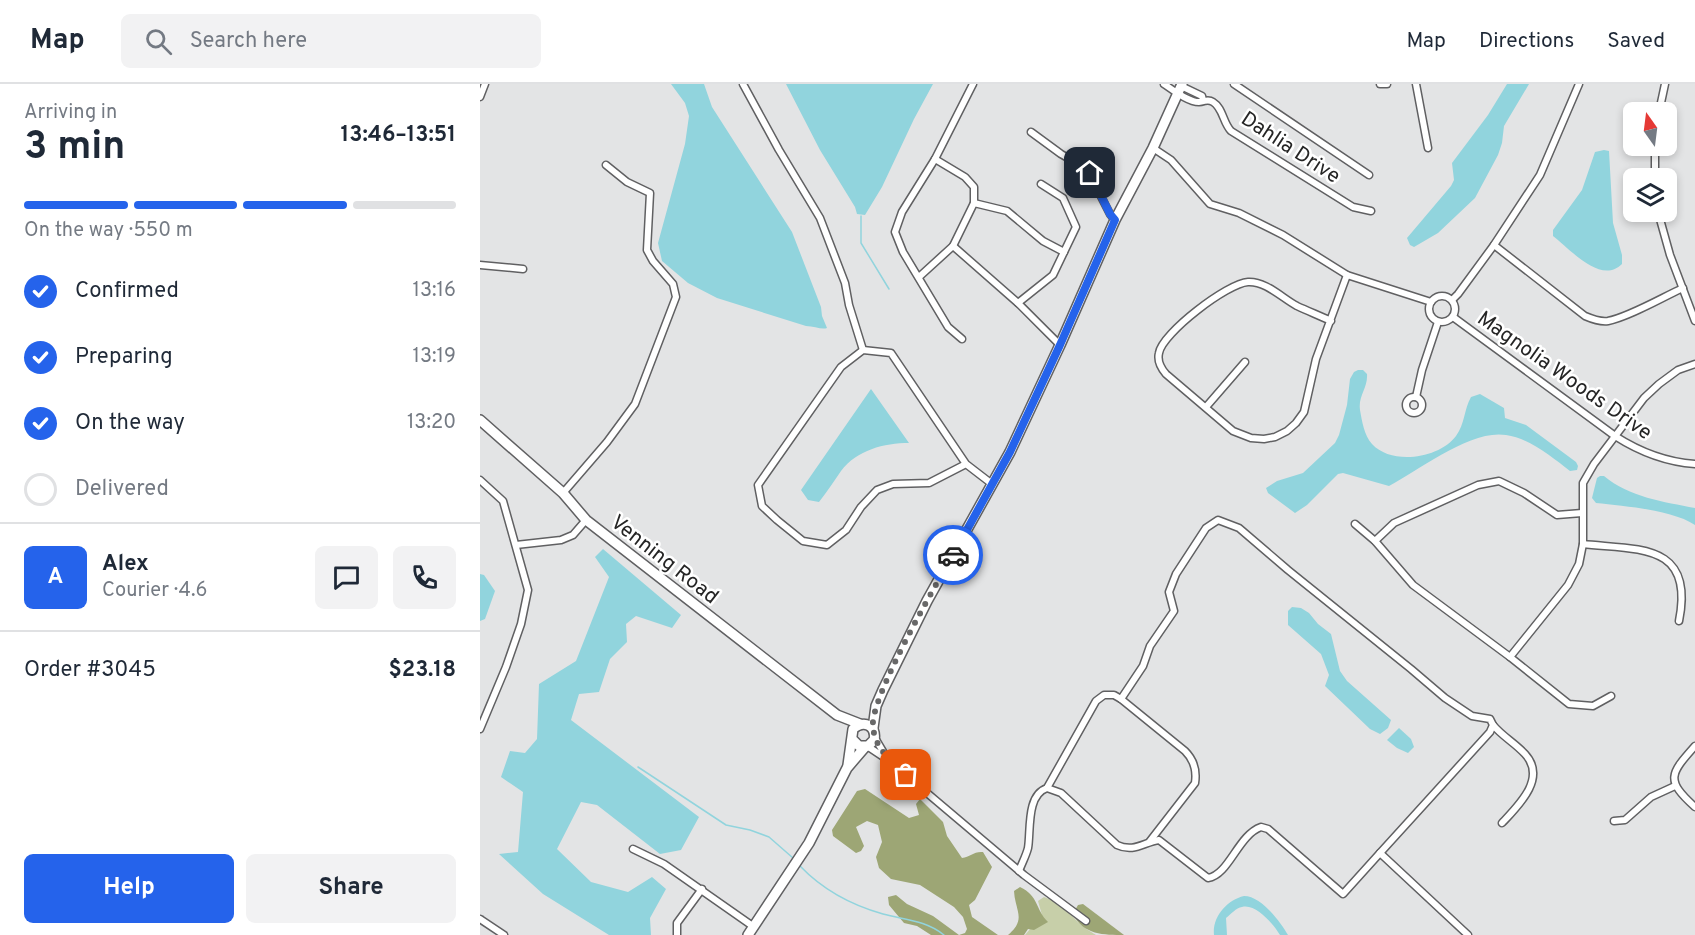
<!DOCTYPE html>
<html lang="en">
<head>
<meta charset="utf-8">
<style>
	:root { --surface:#fff; --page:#f2f2f3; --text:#1f2937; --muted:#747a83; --line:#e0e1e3; --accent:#2563eb }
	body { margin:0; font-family:Overpass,sans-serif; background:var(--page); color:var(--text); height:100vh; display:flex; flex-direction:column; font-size:22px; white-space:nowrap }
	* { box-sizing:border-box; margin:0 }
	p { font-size:20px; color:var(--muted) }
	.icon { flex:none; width:33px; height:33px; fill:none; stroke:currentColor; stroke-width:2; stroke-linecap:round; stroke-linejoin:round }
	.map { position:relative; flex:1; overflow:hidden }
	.drawer { display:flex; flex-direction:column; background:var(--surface); width:480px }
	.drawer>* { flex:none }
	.needle { width:39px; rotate:346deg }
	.tools { position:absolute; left:1143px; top:18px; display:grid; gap:12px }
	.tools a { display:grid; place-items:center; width:54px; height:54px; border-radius:9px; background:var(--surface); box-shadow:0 3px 9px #0003; font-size:30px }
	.pin { position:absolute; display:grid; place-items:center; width:51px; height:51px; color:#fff; margin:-26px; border-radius:12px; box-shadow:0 3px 9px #0006 }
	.courier { position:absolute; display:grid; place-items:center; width:60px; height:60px; margin:-30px; border:4px solid #2563eb; border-radius:50%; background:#fff; color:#222; box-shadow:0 2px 8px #0007 }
	.overview em { font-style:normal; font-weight:700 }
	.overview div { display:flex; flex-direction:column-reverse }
	.overview { display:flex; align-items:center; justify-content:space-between; height:102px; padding:0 24px }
	h1 { font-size:39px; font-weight:700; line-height:45px }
	.bar { display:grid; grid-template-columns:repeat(4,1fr); gap:9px 6px; align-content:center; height:72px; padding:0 24px }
	.bar i { height:8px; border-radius:4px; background:var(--line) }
	.bar .selected { background:var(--accent) }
	.bar p { grid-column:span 4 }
	.line { display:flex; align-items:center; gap:15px; padding:0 24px; border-top:2px solid var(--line) }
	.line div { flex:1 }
	.round { display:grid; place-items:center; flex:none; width:63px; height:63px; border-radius:9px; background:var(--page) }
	ol { padding:0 24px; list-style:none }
	li { display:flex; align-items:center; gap:18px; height:66px }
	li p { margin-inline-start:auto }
	li .icon { padding:6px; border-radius:50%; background:var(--accent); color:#fff; stroke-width:4 }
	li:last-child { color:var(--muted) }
	li i { width:33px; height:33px; border:3px solid var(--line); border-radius:50% }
	.action { display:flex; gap:12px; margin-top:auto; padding:12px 24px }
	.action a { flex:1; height:69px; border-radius:9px; background:var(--accent); color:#fff; font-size:24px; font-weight:700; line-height:69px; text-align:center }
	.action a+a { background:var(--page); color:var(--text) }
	header { display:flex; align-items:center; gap:36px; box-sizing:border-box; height:84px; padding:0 30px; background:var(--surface); border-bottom:2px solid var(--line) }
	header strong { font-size:28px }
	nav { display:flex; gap:33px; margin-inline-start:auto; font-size:21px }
	.search { width:420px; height:54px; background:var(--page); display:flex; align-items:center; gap:15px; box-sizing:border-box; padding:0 21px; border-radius:9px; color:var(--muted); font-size:22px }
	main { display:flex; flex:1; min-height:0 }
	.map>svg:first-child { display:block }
	.green { fill:#c7cfa9 }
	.forest { fill:#9da675 }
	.water { fill:#91d4dd }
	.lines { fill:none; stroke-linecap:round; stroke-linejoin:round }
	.stream { stroke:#91d4dd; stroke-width:1.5 }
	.street-casing { stroke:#606062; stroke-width:9 }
	.secondary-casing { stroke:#606062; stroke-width:12 }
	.street { stroke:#fff; stroke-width:6 }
	.secondary { stroke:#fff; stroke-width:9 }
	.done { stroke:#686868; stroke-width:6; stroke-dasharray:0 10.8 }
	.route { stroke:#2563eb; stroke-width:8 }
	.labels { text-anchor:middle; stroke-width:5; stroke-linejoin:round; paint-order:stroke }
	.street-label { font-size:21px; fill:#252525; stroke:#fff }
</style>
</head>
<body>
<header>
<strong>Map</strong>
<div class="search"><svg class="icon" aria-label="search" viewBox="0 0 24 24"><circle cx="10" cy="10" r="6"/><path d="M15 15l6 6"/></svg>Search here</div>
<nav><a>Map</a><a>Directions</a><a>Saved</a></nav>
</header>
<main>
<section class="drawer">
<div class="overview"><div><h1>3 min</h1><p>Arriving in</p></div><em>13:46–13:51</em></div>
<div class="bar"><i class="selected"></i><i class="selected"></i><i class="selected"></i><i></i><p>On the way · 550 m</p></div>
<ol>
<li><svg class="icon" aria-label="check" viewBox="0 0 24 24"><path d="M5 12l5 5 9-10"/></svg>Confirmed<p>13:16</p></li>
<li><svg class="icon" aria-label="check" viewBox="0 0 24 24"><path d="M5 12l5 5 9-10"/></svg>Preparing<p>13:19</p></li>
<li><svg class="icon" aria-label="check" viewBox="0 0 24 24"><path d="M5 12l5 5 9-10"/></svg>On the way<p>13:20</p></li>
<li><i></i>Delivered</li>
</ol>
<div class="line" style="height:108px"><b class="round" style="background:var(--accent);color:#fff">A</b><div><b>Alex</b><p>Courier · 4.6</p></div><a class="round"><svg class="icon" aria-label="chat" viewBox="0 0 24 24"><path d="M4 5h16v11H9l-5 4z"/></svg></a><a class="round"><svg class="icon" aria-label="phone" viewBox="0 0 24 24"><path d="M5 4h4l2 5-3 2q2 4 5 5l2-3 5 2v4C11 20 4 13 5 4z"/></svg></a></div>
<div class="line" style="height:78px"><div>Order #3045</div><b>$23.18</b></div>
<div class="action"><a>Help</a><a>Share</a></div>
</section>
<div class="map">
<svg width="1215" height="851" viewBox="0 0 1215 851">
	<rect width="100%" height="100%" fill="#e3e4e5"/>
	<path class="green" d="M564,813c14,5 23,13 32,23 4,6 14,11 20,15h-71l17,-20 -4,-14z"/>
	<g class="forest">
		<path d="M385,705l44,29 10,-3 -3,-11 4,-5 23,23 4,14 15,22c8,-1 12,-7 21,-6l9,15 -17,33 -6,5 3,12 26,18h-67l-14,-9 -13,-3 -15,-18 -1,-8 8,-2 11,9 26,12 26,19 6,-2 2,-4 -4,-12 -9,-10 -34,-22 -29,-6 -12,-11 -3,-11 6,-15 -4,-17 -11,-4 -11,6 8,19 -3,5 -5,2 -23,-17 -1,-6 25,-39z"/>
		<path d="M540,803c19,9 15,22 28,35l-14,8 -6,-1 -4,6h-16c19,-16 7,-24 6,-44z"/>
		<path d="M603,820l41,31c-20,0 -41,0 -51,-21l5,-9z"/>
	</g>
	<g class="water">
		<path d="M191,0h33l8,23 80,125 29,75 1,9 5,12c-5,2 -13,-2 -21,-2l-89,-28 -29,-15 -26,-22 -4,-18 27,-99 4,-28 -4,-13z"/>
		<polygon points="306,0 453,0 434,35 402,103 385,131 377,130 375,123 340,66"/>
		<polygon points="1027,0 1049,0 1024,42 1022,59 1018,71 995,114 958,149 934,163 930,161 927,154 971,102 974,96 972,79 1008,31"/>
		<path d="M1124,66l5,1 4,72 9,32v9c-21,21 -51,-14 -69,-28v-6l29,-40 13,-38z"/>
		<path d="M878,286h5l4,4c1,14 -9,22 -7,36 2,11 4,25 12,34 20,22 68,14 84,-8 9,-12 8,-27 15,-39l9,-3 24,14 1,10 21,7 50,37 2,4 -1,4 -7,1c-18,-14 -41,-33 -64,-36 -35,-6 -87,35 -117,51l-46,-13 -5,1 -31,31 -12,8 -27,-20 -2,-5 11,-7 26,-8 32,-30 4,-8 8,-30 3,-26 4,-7z"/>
		<path d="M391,305l38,54c-25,0 -52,7 -68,28 -7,10 -14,21 -22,31l-11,-2 -7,-10z"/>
		<path d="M1120,392h4c25,21 60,26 91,32v17c-22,-15 -71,-19 -99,-22l-4,-5 5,-20z"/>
		<polygon points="123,465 201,531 192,544 156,532 146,540 147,558 130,575 119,608 99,610 91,636 219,733 201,766 180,770 117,721 101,718 77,765 111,798 148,808 172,793 186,805 170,834 171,851 129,851 63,810 19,770 38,768 43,708 21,693 30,667 45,669 57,655 59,600 96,577 129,493 115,473"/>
		<polygon points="0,490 4,491 15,507 5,535 0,537"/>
		<polygon points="812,523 821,524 829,529 838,540 851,550 860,587 867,597 911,636 908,644 900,650 890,645 845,602 849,591 841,570 808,541 808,527"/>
		<polygon points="919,644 931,655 934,663 928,669 917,664 907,656"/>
		<path d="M764,812c17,0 36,25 44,39h-8c-6,-10 -24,-32 -38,-28 -6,1 -11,7 -16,11l1,17h-13c-2,-18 13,-35 30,-39z"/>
	</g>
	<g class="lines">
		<g class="stream">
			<polyline points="381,132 381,159 409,205"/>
			<polyline points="158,683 246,741 270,746 289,753 313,774"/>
			<path d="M320,782c23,24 51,39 83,48 22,6 42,6 61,21"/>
		</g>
		<defs>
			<g id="street">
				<polyline points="263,0 299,66 340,134 365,199 369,221 383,266"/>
				<path d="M684,0c9,6 24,18 35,18 6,0 8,-4 14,0 10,6 10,21 18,29l122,76 18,4"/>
				<polyline points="754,0 889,91"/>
				<polyline points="900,0 907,0"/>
				<polyline points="936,0 948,64"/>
				<polyline points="701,2 722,12 723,16"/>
				<polyline points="0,13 5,0"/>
				<polyline points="1179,28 1185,0"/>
				<polyline points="551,48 581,70 607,85 630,130 635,136"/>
				<polyline points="673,64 691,76 730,120 759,129 803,151 867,191 951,218"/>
				<polyline points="1175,94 1175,62"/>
				<polyline points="494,119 527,127 563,157 584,168"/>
				<polyline points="1178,128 1190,171 1215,237"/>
				<path d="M1014,161l91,71c7,3 16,6 23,5 21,-4 55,-24 75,-33"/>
				<polyline points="473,162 538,219 580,261"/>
				<polyline points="0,181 43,185"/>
				<polyline points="439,193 473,162 494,119 494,103 485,93 455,75"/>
				<circle cx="962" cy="225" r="13"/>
				<polyline points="972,216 978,210 1014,161 1060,91 1099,0"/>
				<polyline points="538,219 573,191 596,143 583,114 561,100"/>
				<path d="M973,233l162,119c25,16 50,26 80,28"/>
				<path d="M851,237c-11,-5 -23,-10 -34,-15 -15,-8 -31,-25 -49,-24 -20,1 -86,51 -89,71 -2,8 1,14 7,21l67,57 18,7 13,1 11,-2 12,-6 9,-8 8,-11 12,-53 31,-84"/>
				<polyline points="482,255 468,243 423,168 415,148 422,128 455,75 493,0"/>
				<circle cx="934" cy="321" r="8"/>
				<polyline points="936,313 942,286 958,238"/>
				<polyline points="726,323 765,278"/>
				<polyline points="486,380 449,399 413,400 397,406 381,423 366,446 347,461 323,457 297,436 282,422 278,401 361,283 383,266 411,269 486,380 512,400"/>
				<polyline points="0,396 23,417 48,506 41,540 26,583 0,645"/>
				<polyline points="83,409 127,358 155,320 196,213 193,200 173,177 167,166 170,109 147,98 126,81"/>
				<polyline points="875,440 895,457 933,501 1030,573 1089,620 1113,622 1131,612"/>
				<polyline points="895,457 914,439 998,401 1019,397 1044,409 1077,431 1102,429"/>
				<path d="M1103,460c54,6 112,-2 96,77"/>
				<polyline points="36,461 81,456 93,451 106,436"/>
				<polyline points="1030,573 1088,501 1099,480 1103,460 1103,399 1114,380 1164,314 1179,300 1198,286 1215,280"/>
				<polyline points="641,615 663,582 670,562 694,527 689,508 696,490 726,444 738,436 759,444 808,486 931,585 965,614 992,632 1010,635 1013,641 1010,648 900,769"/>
				<path d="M1013,641c9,11 22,18 32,29 22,24 -6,51 -23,69"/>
				<polyline points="387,662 408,676 395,654"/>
				<path d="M1215,662c-25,28 -30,34 0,61"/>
				<polyline points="408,676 544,791 606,837"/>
				<path d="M567,704l14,5 56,52c17,8 27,-3 42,-5l49,38c21,-3 30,-43 53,-51l7,2 75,65 37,-41 88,82"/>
				<polyline points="1134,737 1145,736 1171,713 1195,702"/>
				<polyline points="153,765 184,780 274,843"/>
				<path d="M539,787c3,-8 7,-15 9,-23 3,-17 -2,-53 19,-60l49,-87 8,-6h10l7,4 64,52c9,9 12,19 10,32l-45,58"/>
				<polyline points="0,835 24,851"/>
				<polyline points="197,851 197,839 222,805"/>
			</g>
			<g id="secondary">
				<polyline points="0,336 83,409 106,436 357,631 380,640"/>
				<polyline points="393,644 396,622 403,606 447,517 530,368 580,261 635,136 673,64 702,0"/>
				<path d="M368,681l5,-36c11,-10 24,-3 21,11l-6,6h-9l-6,-6"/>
				<polyline points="268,851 329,759 367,684 385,663"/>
			</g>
		</defs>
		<use href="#street" class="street-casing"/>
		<use href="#secondary" class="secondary-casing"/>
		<use href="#street" class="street"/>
		<use href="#secondary" class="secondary"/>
	</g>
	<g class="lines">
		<path class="done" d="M426,691c-15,-13 -31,-27 -33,-48 -4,-27 63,-143 80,-172"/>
		<polyline class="route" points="473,471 530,368 580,261 635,136 630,130 610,89"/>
	</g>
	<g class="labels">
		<g class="street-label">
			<text transform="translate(811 63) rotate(33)" y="7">Dahlia Drive</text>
			<text transform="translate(1085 291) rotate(35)" y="7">Magnolia Woods Drive</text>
			<text transform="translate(185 475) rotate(38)" y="7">Venning Road</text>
		</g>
	</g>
</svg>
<div class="tools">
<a><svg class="needle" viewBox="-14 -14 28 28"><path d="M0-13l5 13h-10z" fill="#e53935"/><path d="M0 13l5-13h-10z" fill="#747a83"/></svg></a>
<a><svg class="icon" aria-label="layers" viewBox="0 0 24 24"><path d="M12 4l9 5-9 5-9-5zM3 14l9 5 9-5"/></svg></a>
</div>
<div class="pin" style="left:426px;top:691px;background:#ea580c"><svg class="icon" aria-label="bag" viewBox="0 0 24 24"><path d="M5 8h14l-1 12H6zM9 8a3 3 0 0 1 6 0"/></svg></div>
<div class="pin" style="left:610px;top:89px;background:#1f2937"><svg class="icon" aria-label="home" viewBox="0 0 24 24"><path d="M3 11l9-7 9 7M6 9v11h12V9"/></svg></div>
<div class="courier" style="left:473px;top:471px"><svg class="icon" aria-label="car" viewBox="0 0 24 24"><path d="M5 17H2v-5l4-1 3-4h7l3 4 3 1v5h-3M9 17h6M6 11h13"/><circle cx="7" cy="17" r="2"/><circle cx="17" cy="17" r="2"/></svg></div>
</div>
</main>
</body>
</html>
